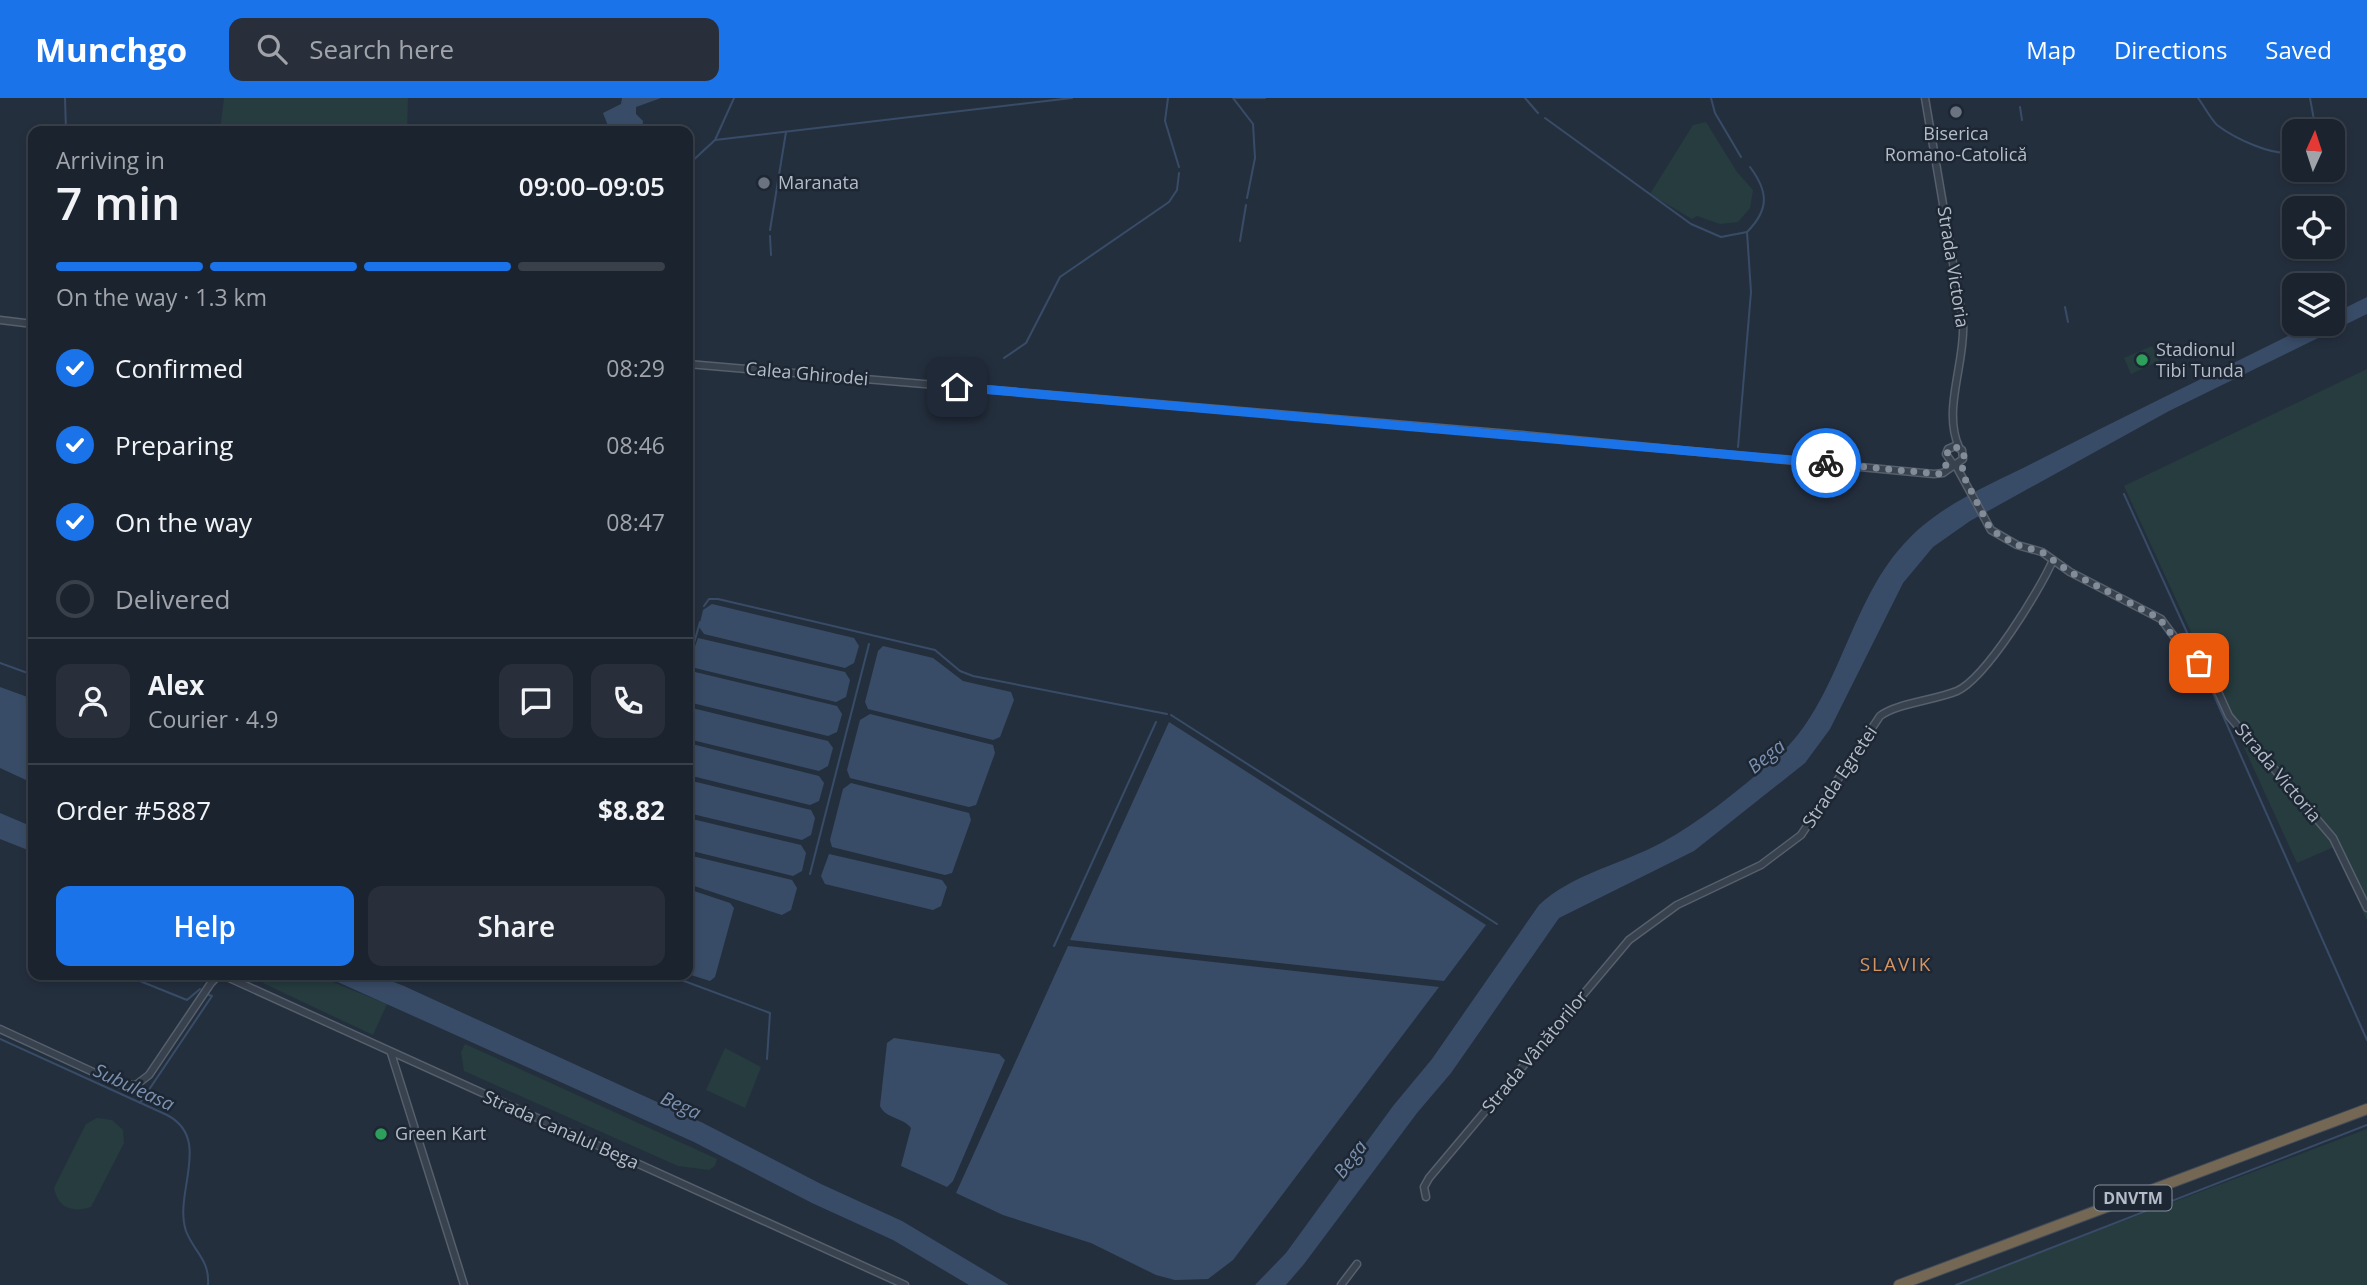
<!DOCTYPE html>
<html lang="en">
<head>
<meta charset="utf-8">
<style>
	:root { --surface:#1b232e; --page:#282f3a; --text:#f1f3f6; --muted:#a0a4aa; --line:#39404a; --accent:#1a73e8 }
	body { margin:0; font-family:"Open Sans",sans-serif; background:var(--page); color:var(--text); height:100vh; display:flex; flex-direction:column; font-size:26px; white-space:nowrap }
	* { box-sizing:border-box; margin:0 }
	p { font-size:23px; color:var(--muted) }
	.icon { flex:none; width:38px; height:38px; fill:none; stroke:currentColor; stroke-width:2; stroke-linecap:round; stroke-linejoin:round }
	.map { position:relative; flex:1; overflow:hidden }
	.details { position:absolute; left:28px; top:28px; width:665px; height:854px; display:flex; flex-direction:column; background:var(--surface); border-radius:14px; box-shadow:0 4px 10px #0003,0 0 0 2px var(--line) }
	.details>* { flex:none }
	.needle { width:46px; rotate:3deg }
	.controls { position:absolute; left:2282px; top:21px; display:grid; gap:14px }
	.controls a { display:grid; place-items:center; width:63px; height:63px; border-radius:14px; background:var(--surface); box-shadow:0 4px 10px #0003,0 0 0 2px var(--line); font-size:35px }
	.pin { position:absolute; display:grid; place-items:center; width:60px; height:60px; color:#fff; margin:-30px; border-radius:14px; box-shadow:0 4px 10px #0006 }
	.courier { position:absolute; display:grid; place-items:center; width:70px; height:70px; margin:-35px; border:5px solid #1a73e8; border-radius:50%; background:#fff; color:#222; box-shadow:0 2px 9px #0007 }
	.headline em { font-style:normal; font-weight:600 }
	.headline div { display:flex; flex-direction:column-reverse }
	.headline { display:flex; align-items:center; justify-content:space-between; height:119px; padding:0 28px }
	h1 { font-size:46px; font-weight:600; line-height:52px }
	.bar { display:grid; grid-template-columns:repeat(4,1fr); gap:10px 7px; align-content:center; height:84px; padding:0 28px }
	.bar i { height:9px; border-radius:5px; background:var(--line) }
	.bar .on { background:var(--accent) }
	.bar p { grid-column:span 4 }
	.line { display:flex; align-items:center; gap:18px; padding:0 28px; border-top:2px solid var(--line) }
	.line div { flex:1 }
	.round { display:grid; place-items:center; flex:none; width:74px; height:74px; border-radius:14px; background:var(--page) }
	ol { padding:0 28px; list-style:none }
	li { display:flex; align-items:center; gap:21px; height:77px }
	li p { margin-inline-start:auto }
	li .icon { padding:7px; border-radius:50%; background:var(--accent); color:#fff; stroke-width:4 }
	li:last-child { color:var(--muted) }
	li i { width:38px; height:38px; border:4px solid var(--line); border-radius:50% }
	.button { display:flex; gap:14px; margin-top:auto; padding:14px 28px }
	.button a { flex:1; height:80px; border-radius:14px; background:var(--accent); color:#fff; font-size:28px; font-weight:600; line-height:80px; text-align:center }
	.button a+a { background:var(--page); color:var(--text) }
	header { display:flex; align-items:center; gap:42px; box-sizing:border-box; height:98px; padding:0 35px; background:var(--accent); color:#fff }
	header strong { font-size:33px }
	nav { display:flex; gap:38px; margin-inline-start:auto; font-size:24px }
	.search { width:490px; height:63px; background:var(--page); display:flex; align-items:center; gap:18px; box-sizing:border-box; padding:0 24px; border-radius:14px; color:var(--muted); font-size:26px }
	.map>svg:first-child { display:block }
	.green { fill:#263c3f }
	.water { fill:#394c67 }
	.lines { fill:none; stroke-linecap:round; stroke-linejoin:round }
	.stream { stroke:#394c67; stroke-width:2 }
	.minor-casing { stroke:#565f6c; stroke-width:9 }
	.highway-casing { stroke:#434c59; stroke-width:12 }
	.minor { stroke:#38414e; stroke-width:6 }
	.highway { stroke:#746855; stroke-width:10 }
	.done { stroke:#828b98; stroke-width:7; stroke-dasharray:0 12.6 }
	.route { stroke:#1a73e8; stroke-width:9 }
	.worship-dot { fill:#6b7280; stroke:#1d2633; stroke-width:2.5 }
	.leisure-dot { fill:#2e9e5b; stroke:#1d2633; stroke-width:2.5 }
	.labels { text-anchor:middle; stroke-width:5; stroke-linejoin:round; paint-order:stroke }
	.shield { fill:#1d2633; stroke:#878f9c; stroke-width:2 }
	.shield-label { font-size:16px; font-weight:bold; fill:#b4bcc9 }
	.poi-label { font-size:18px; fill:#b4bcc9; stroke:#1d2633; text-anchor:start }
	.street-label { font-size:18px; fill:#b4bcc9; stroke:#1d2633 }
	.water-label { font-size:19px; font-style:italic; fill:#7c92b1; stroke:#1d2633 }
	.neighbourhood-label { font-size:19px; letter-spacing:2px; fill:#d59563; stroke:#1d2633 }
</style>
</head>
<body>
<header>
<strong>Munchgo</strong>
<div class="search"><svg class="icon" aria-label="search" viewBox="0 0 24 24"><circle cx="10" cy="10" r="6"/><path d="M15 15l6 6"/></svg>Search here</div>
<nav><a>Map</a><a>Directions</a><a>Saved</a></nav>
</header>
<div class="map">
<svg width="2367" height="1187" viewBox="0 0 2367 1187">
	<rect width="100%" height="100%" fill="#242f3e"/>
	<g class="green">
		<polygon points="224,0 408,0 407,33 220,33"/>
		<polygon points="1706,24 1737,74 1753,92 1750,110 1738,124 1720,126 1697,118 1692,121 1650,96 1693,27"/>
		<polygon points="2152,248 2159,263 2131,276 2124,260"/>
		<polygon points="2367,271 2367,823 2334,749 2297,765 2124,388"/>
		<polygon points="255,877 315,877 387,906 373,937 265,886"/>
		<polygon points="465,946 717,1061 715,1068 709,1072 678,1068 464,973 461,954"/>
		<polygon points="725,950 761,969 745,1010 706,992"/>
		<path d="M97,1020l15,2 11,10 1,13 -33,64c-19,6 -33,1 -37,-19l32,-64z"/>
		<polygon points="2367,1031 2367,1187 1954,1187"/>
	</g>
	<g class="water">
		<polygon points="622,0 661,0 636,9 636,16 643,23 642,33 610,33 603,15 621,6"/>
		<path d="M2367,199v17l-198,97 -199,110 -37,26 -30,36 -73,146 -25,34 -111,88 -135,67 -108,155 -34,40 -113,151 -18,21h-31l31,-32 107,-147 39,-47 107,-154c33,-31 83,-41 122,-62 41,-22 80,-55 115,-85 62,-53 72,-153 127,-213 35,-40 87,-60 134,-84 91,-47 184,-91 275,-137h21v-10z"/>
		<polygon points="712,506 854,540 859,548 854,565 845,570 704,536 699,529 703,512"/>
		<polygon points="698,540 845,574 850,582 846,599 836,604 695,570 690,562"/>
		<polygon points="883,548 933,560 963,583 1011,594 1014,602 1000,639 993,642 868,611 865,604 878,553"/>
		<polygon points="695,574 837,608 842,616 837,634 828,638 688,604 688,576"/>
		<polygon points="0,589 33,601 33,661 26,682 0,670"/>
		<polygon points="688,609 828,643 833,650 828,668 819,673 688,641"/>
		<polygon points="870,616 993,647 995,655 976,707 969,709 850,680 847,672 860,622"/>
		<polygon points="1169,624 1486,827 1444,883 1070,842"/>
		<polygon points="688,645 819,678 824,685 819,703 810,707 688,677"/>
		<polygon points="688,682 811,712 815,720 811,737 802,742 688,715"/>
		<polygon points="851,685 969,715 971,722 952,775 945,777 832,749 830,742 843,691"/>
		<polygon points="0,715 33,729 33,754 0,741"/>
		<polygon points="688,720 801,747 806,755 802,773 793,778 688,752"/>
		<polygon points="829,756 942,782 947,789 941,808 933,812 825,786 821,778"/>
		<polygon points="688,757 792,782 797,790 791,812 782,817 688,786"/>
		<polygon points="694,793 730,805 734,810 715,879 710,883 688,876 688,796"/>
		<polygon points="1068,848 1439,889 1233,1162 1208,1181 1175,1182 1156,1177 1091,1145 1003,1117 956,1095"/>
		<polygon points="322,877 376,877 404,888 703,1025 821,1086 902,1123 1009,1187 969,1187 893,1142 812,1105 694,1044"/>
		<path d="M894,940l105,16 6,6 -52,121 -6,6 -46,-21 10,-38c-8,-11 -25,-9 -31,-22l7,-63z"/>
	</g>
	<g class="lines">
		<g class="stream">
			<polyline points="65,0 66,33"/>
			<polyline points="1168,0 1165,23 1179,69"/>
			<polyline points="1233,0 1253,26 1255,60 1247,100"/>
			<polyline points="1235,0 1265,0"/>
			<polyline points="1525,0 1538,15"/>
			<polyline points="1711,0 1715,15 1741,59"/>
			<path d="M2198,0c6,8 12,20 19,27 17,13 56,32 77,27"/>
			<polyline points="2310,0 2316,33"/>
			<polyline points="2020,9 2022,22"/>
			<path d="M1545,20l146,106 30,13 26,-5c23,-23 21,-41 3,-65"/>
			<polyline points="715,42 1072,0"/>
			<polyline points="688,67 715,42 734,0"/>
			<polyline points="770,132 786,34"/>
			<polyline points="770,138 771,157"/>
			<polyline points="1240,143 1246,107"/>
			<polyline points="2065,209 2068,224"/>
			<polyline points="1004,260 1026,245 1060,179 1169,104 1177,92 1179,75"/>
			<polyline points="1738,349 1751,194 1747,134"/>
			<polyline points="2124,396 2199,561"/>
			<polyline points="704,508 709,501 718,501 935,552 960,573 973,578 1167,616"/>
			<polyline points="0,565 33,577"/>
			<polyline points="688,566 700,524"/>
			<polyline points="2201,568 2367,942"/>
			<polyline points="1171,617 1497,826"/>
			<polyline points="810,776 869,546"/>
			<polyline points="1054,848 1156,624"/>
			<polyline points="125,877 187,902 200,891"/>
			<polyline points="668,877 770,915 767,961"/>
			<path d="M0,941l167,76c46,24 6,78 19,116 8,21 24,29 22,54"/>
			<polyline points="140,1005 212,898 209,897"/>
			<polyline points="1956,1187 2367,1027"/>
		</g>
		<defs>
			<g id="minor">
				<path d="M1925,0l38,224c3,39 -21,88 -4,125"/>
				<polyline points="0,222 33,226"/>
				<polyline points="688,266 1522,337 1934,376 1943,375 1963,361 1962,352 1955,348 1948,351 1946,356 1953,366"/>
				<polyline points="1955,366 1991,432 2017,447 2042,454 2070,474 2161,521 2193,564 2204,563 2229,618 2333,740 2367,810"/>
				<polyline points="0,931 119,986 136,987 149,977 211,885 217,879 227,879 905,1187"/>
				<polyline points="391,955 464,1187"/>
				<path d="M1426,1099l-2,-10 5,-9 200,-238 48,-35 84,-40 40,-30 79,-119c17,-13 56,-16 77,-25 29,-13 83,-101 96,-131"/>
				<polyline points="1341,1187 1357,1166"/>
			</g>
			<polyline id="highway" points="1899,1187 2367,1011"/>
		</defs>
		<use href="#minor" class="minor-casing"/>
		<use href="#highway" class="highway-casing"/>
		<use href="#minor" class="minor"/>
		<use href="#highway" class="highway"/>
	</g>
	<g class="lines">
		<polyline class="done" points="1826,365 1938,376 1945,373 1948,351 1959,349 1964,357 1962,375 1991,432 2017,447 2042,454 2070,474 2159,520 2193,564 2199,565"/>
		<polyline class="route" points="957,289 1826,365"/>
	</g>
	<g class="worship-dot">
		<circle cx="1956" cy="14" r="7"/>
		<circle cx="764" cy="85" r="7"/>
	</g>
	<g class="leisure-dot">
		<circle cx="2142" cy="262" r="7"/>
		<circle cx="381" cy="1036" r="7"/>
	</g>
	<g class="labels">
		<rect class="shield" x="2094.5" y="1087.5" width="77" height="25" rx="5"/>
		<g class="shield-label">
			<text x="2133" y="1106">DNVTM</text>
		</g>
		<g class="poi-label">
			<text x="1956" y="42" text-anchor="middle">Biserica<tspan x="1956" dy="21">Romano-Catolică</tspan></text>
			<text x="778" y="91">Maranata</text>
			<text x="2156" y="258">Stadionul<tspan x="2156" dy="21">Tibi Tunda</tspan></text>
			<text x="395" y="1042">Green Kart</text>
		</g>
		<g class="street-label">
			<text transform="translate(1953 169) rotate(81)" y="6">Strada Victoria</text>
			<text transform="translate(807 276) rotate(5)" y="6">Calea Ghirodei</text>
			<text transform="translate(2278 675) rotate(50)" y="6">Strada Victoria</text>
			<text transform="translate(1840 679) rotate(-56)" y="6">Strada Egretei</text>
			<text transform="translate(1535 954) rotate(-50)" y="6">Strada Vânătorilor</text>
			<text transform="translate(561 1032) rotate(24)" y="6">Strada Canalul Bega</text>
		</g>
		<g class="water-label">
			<text transform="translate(1766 658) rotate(-39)" y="7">Bega</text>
			<text transform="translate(134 989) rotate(25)" y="7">Subuleasa</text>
			<text transform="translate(681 1007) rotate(24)" y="7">Bega</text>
			<text transform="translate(1350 1061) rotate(-53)" y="7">Bega</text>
		</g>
		<g class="neighbourhood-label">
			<text x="1896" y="873">SLAVIK</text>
		</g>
	</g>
</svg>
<div class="controls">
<a><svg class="needle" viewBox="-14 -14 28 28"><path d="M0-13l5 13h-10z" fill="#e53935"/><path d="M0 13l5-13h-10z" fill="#a0a4aa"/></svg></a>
<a><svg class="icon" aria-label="locate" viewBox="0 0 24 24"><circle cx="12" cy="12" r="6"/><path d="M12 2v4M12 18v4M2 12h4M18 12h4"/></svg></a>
<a><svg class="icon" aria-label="layers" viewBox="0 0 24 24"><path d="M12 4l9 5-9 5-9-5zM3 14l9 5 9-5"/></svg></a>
</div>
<div class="pin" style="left:2199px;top:565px;background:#ea580c"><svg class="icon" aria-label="bag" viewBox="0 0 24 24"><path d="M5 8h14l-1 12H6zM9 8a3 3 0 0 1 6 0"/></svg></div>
<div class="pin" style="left:957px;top:289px;background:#1f2937"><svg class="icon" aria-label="home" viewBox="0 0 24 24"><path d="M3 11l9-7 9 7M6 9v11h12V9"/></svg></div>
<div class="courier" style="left:1826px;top:365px"><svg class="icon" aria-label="bike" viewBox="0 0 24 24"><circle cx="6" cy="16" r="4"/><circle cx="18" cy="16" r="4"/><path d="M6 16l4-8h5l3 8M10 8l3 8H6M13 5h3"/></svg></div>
<section class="details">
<div class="headline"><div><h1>7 min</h1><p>Arriving in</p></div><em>09:00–09:05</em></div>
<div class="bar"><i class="on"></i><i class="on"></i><i class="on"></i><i></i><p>On the way · 1.3 km</p></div>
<ol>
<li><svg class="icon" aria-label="check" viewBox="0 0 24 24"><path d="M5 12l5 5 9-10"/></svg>Confirmed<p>08:29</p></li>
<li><svg class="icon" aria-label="check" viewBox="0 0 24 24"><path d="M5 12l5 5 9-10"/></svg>Preparing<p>08:46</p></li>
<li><svg class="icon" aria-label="check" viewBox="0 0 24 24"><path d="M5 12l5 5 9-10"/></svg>On the way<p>08:47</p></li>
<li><i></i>Delivered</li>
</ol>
<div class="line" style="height:126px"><a class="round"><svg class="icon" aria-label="person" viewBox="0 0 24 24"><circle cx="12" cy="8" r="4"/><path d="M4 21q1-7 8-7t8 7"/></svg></a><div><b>Alex</b><p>Courier · 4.9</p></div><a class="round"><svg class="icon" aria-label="chat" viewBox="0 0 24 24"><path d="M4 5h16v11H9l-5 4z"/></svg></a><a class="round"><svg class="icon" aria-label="phone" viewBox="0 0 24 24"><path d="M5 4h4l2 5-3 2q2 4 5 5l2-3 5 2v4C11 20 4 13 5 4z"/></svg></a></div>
<div class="line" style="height:91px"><div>Order #5887</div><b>$8.82</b></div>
<div class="button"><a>Help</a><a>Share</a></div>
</section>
</div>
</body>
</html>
